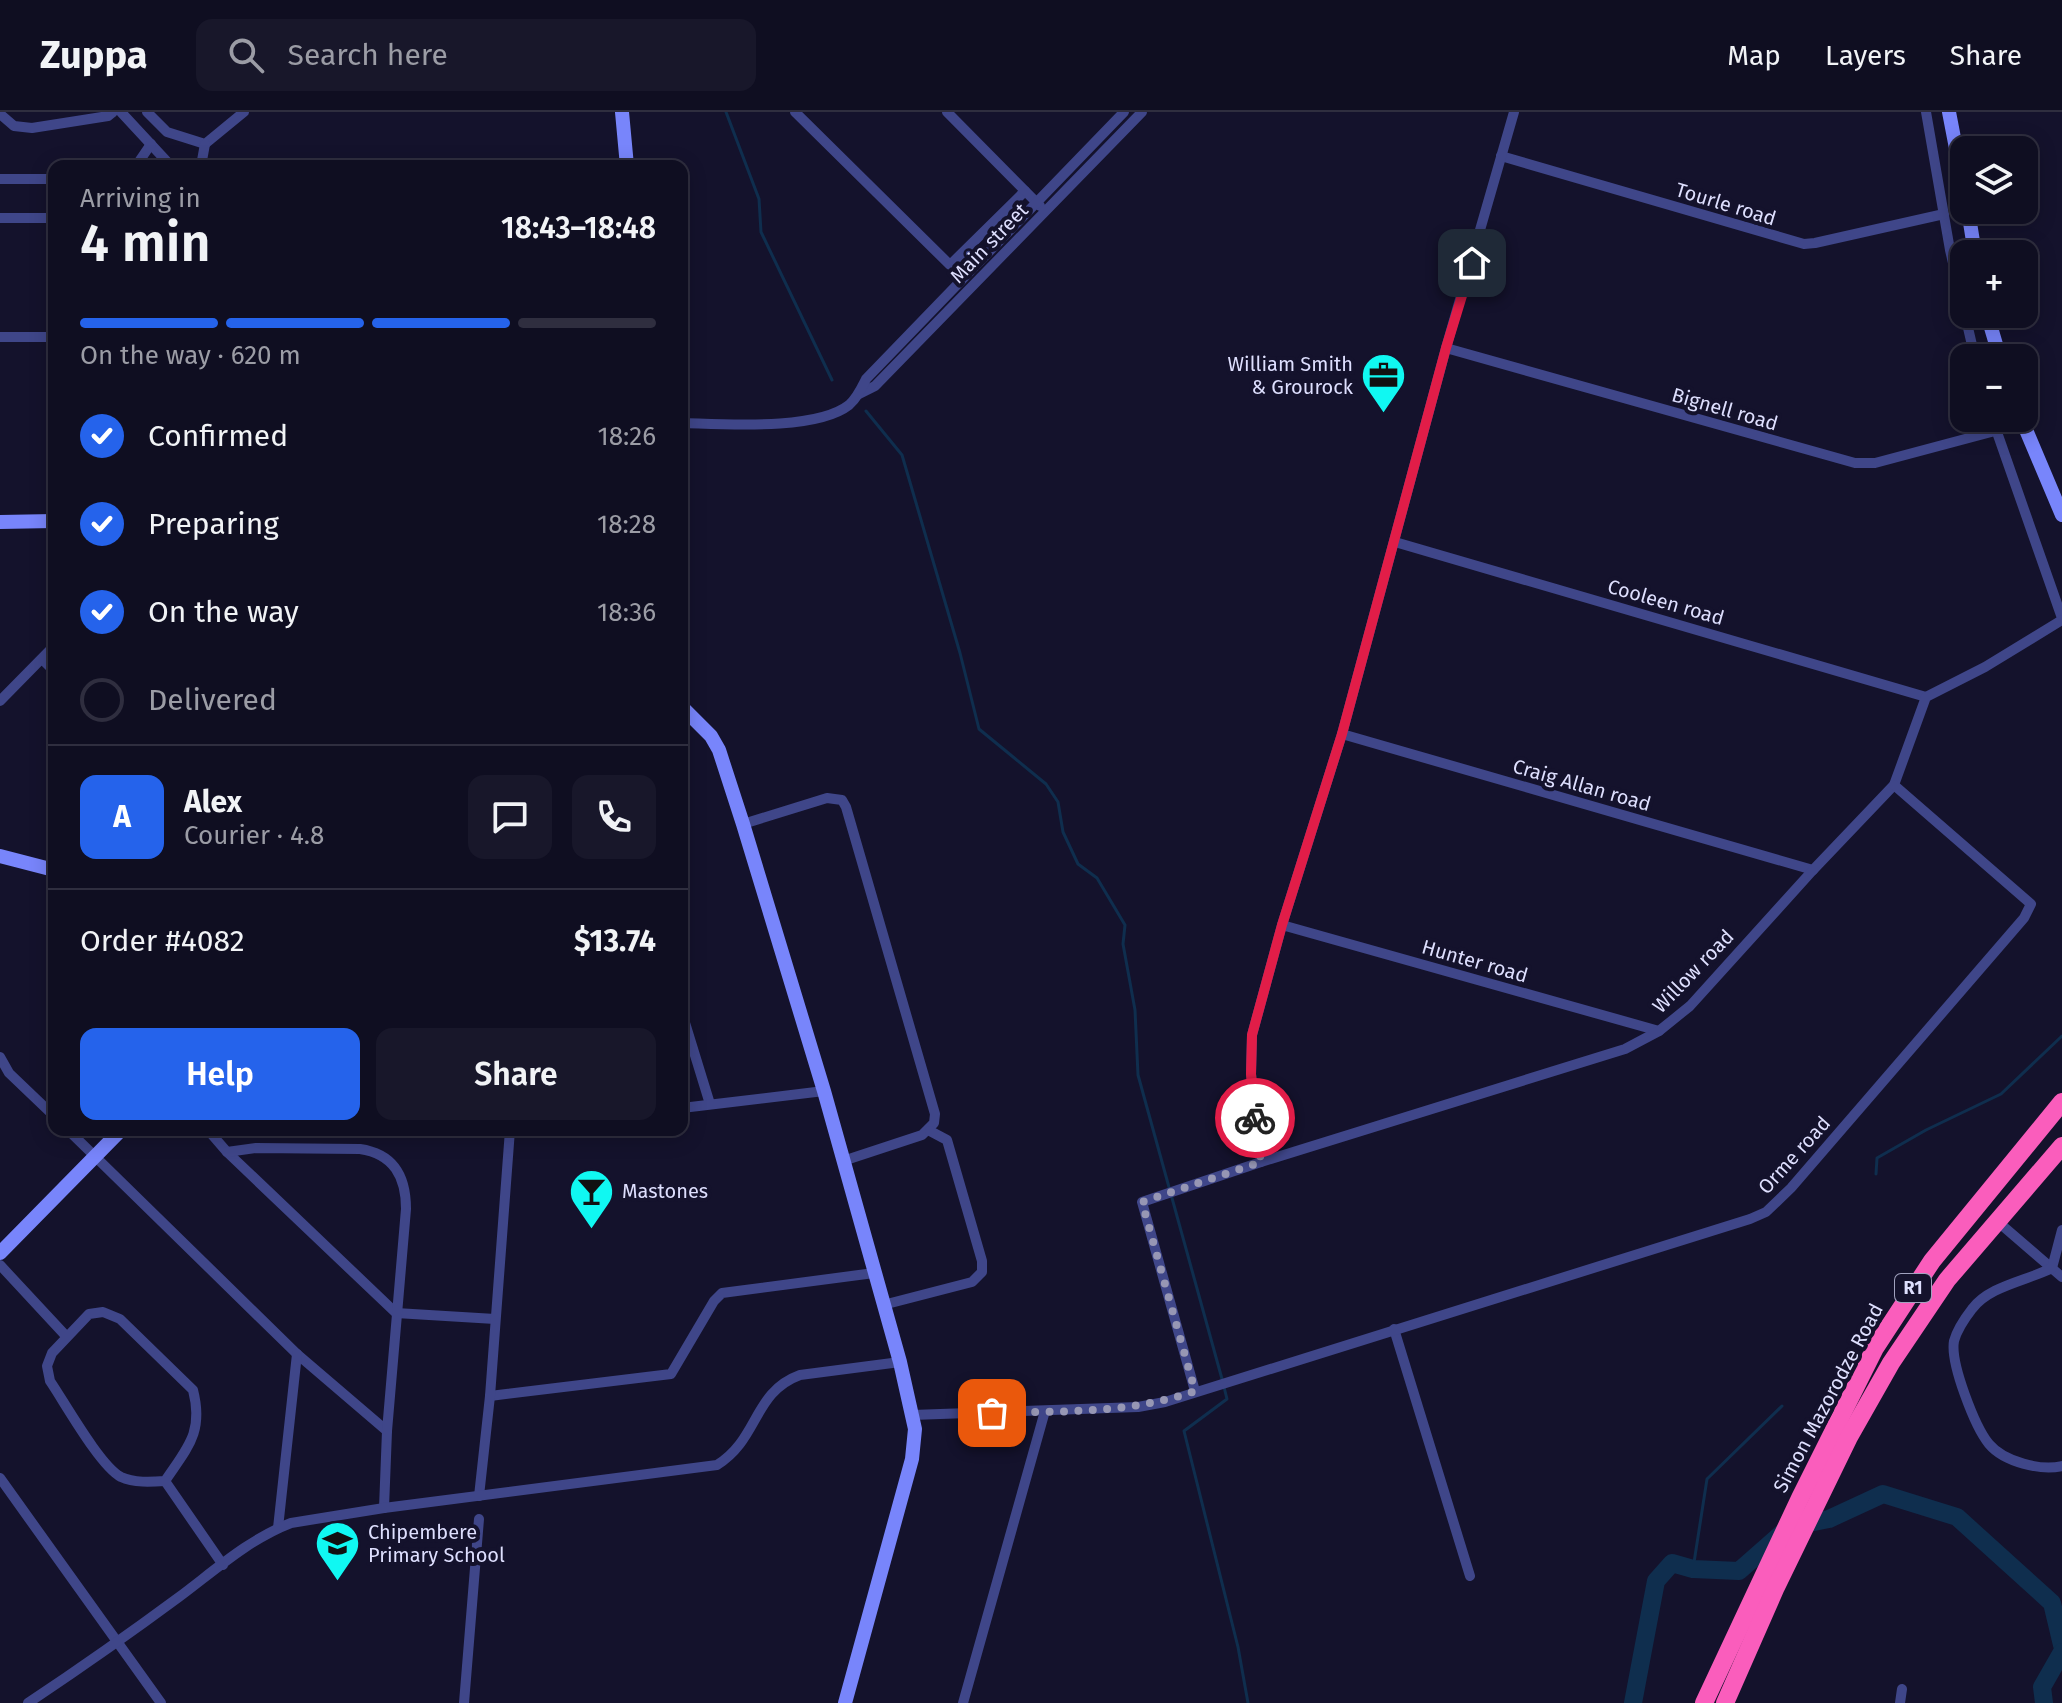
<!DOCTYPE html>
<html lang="en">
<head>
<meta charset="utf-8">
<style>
	:root { --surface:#0f0e21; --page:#18172a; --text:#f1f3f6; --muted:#9b9ca5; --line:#2f2e3f; --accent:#2563eb }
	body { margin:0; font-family:"Fira Sans",sans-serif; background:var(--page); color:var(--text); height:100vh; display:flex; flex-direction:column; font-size:30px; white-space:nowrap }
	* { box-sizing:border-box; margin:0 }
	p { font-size:26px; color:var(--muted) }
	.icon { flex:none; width:44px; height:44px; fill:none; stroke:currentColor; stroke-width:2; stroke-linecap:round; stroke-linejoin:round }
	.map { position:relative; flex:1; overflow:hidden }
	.sheet { position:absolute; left:48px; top:48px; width:640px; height:976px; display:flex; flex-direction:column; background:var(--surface); border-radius:16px; box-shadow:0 4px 20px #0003,0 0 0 2px var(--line) }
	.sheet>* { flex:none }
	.controls { position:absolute; left:1950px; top:24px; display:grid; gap:16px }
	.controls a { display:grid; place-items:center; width:88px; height:88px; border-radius:16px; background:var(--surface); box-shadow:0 4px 20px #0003,0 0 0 2px var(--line); font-size:40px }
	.pin { position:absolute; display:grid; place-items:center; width:68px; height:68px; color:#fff; margin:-34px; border-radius:16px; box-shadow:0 4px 12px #0006 }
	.courier { position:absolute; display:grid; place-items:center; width:80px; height:80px; margin:-40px; border:6px solid #e11d48; border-radius:50%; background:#fff; color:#222; box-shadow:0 2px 10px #0007 }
	.head em { font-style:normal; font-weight:600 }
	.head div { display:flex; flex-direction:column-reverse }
	.head { display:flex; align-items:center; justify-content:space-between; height:136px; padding:0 32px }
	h1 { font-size:52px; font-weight:600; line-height:60px }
	.bar { display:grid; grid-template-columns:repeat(4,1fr); gap:12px 8px; align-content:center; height:96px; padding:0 32px }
	.bar i { height:10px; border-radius:6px; background:var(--line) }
	.bar .active { background:var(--accent) }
	.bar p { grid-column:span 4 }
	.line { display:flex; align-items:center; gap:20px; padding:0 32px; border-top:2px solid var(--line) }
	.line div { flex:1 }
	.round { display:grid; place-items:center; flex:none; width:84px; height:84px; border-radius:16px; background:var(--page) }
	ol { padding:0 32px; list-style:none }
	li { display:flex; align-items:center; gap:24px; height:88px }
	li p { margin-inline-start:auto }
	li .icon { padding:8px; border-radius:50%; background:var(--accent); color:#fff; stroke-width:4 }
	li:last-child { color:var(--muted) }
	li i { width:44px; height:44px; border:4px solid var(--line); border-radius:50% }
	.button { display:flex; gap:16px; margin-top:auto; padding:16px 32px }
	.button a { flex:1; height:92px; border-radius:16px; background:var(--accent); color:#fff; font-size:32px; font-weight:600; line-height:92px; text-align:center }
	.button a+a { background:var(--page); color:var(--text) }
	header { display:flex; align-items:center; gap:48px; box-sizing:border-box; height:112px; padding:0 40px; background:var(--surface); border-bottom:2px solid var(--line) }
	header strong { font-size:38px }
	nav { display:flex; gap:44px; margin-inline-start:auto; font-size:28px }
	.search { width:560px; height:72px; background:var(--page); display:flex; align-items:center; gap:20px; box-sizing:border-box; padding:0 28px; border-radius:16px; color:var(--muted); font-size:30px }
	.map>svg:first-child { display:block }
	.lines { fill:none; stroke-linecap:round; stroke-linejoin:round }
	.stream { stroke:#0f2e4e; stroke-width:3 }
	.river { stroke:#0f2e4e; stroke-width:18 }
	.street { stroke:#3f4689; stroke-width:10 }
	.secondary { stroke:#7885fb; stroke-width:14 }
	.highway { stroke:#fa5dbc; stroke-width:18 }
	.done { stroke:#9797b4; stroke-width:8; stroke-dasharray:0 14.4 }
	.route { stroke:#e11d48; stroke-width:10 }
	.labels { text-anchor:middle; stroke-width:8; stroke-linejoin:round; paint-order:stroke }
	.shield { fill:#14122c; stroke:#a1a2bf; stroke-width:2 }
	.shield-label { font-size:18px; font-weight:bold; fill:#dedffe }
	.street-label { font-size:20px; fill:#dedffe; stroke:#14122c }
	.poi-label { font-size:20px; fill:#dedffe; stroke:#14122c; text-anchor:start }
</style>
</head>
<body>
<header>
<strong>Zuppa</strong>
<div class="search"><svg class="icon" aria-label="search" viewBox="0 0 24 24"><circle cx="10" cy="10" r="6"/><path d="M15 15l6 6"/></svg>Search here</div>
<nav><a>Map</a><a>Layers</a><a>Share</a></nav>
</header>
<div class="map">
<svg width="2062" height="1591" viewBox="0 0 2062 1591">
	<rect width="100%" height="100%" fill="#14122c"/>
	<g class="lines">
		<g class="stream">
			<polyline points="726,0 759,87 761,120 832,268"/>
			<polyline points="866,299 902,343 960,541 979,617 1046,672 1058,690 1063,720 1078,752 1097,766 1125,813 1123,832 1135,898 1138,963 1222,1267"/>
			<polyline points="1876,1062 1877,1046 1926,1018 2001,982 2062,924"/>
			<polyline points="1224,1275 1227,1287 1184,1319 1238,1535 1248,1591"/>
			<polyline points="1693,1457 1707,1367 1782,1294"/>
		</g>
		<g class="river">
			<polyline points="1633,1591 1656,1469 1672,1451 1693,1457 1739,1459 1789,1415 1829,1407 1883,1382 1957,1405 2052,1491 2062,1533"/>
			<polyline points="2044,1591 2042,1575 2062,1540"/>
		</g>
		<g class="street">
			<polyline points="121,0 171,54"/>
			<polyline points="147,0 167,20 205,32 244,0"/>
			<polyline points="795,0 950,153 1025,79"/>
			<polyline points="947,0 1040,94"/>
			<polyline points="1926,0 1950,138 1975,246"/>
			<polyline points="0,2 14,14 32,16 108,4 113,0"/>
			<polyline points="1501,44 1804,132 1815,131 1944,102"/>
			<polyline points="136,54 151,32"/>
			<polyline points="201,54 205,32"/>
			<polyline points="0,67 54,67"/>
			<polyline points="0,106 54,106"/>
			<polyline points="0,225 54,225"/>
			<polyline points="1446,236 1855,351 1875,351 1995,319"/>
			<polyline points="859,282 875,274 1142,0"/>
			<polyline points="1992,306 2062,506"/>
			<path d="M682,311c41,1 134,8 167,-18 8,-7 12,-16 17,-26l258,-267"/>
			<polyline points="1395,430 1926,585"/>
			<polyline points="42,547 54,559"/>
			<polyline points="0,589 54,534"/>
			<polyline points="1342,622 1813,758"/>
			<polyline points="743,712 827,686 842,688 846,695 935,1002 934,1011 922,1023 843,1049"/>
			<polyline points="1282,813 1659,919"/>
			<polyline points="682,901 710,992"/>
			<polyline points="0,945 9,961 54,1004"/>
			<polyline points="682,996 824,979"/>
			<polyline points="68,1018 297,1242 387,1319"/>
			<polyline points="208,1018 227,1040 396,1201 495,1207"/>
			<path d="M227,1040l29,-4 104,1c34,5 46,28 46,60l-19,222 -3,77"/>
			<polyline points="1261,1050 1251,962 1252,923 1282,813 1342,622 1446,236 1514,0"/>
			<polyline points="1997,1109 2062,1165"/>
			<path d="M2062,1118l-10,38c-26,13 -63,18 -80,41 -7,9 -15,21 -18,32 -4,22 21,86 35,103 15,18 52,27 73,22"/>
			<polyline points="0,1153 66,1224"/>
			<polyline points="883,1193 972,1170 982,1160 982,1149 947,1028 930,1019"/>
			<path d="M103,1200l17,7 73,71c11,43 -6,58 -28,91 -14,1 -31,2 -44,-4 -21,-11 -56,-74 -71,-96l-3,-15 5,-13 37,-39z"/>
			<polyline points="1394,1217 1470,1464"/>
			<polyline points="1195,1279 1142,1090 1261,1050 1625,937 1659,919 1690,894 1813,758 1894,673 1926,585 1985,555 2062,508"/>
			<polyline points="490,1284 671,1262 714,1189 722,1181 874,1161"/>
			<polyline points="912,1303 1138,1295 1165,1290 1750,1107 1766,1100 1791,1076 2024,806 2031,792 1894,673"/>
			<polyline points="0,1366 161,1591"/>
			<polyline points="165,1369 223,1453"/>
			<polyline points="479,1384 490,1284 510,1018"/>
			<polyline points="278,1416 297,1242"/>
			<path d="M28,1591c51,-34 101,-69 151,-106 35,-26 70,-58 112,-74l93,-15 333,-43c42,-26 36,-73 83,-90l100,-13"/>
			<polyline points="464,1591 479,1407"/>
			<polyline points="963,1591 1045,1299"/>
			<polyline points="1900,1591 1902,1577"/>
		</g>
		<g class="secondary">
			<polyline points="622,0 627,54"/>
			<polyline points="1949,0 1964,78"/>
			<polyline points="1968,98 1975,142"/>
			<polyline points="1987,202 2000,246"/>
			<polyline points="2021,306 2062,403"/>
			<polyline points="0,410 54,409"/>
			<polyline points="682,595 711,624 719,638 743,712 824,979 900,1250 915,1317 912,1347 845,1591"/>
			<polyline points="0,744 54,758"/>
			<polyline points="0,1141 121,1018"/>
		</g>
		<g class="highway">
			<polyline points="1704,1591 1800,1386 1875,1236 1932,1149 2062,990"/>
			<polyline points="1725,1591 1776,1475 1849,1325 1891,1251 1947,1168 2062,1034"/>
		</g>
	</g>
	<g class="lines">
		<path class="done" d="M992,1301c68,-2 139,1 203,-22l-53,-189 119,-40 -6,-44"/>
		<polyline class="route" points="1255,1006 1251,962 1252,923 1282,813 1342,622 1446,236 1472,151"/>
	</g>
	<defs>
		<symbol id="office-pin" viewBox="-11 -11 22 30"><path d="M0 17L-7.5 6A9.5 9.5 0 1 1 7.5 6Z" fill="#10f8f2" stroke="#14122c"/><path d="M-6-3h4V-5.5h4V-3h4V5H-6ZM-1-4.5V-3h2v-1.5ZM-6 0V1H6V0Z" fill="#111"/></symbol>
		<symbol id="bar-pin" viewBox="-11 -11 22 30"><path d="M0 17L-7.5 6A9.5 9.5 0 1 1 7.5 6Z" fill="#10f8f2" stroke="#14122c"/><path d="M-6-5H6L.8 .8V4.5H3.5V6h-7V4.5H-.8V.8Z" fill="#111"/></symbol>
		<symbol id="school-pin" viewBox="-11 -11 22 30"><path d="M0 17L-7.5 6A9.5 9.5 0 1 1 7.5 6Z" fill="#10f8f2" stroke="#14122c"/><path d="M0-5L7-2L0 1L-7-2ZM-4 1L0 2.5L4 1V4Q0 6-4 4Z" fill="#111"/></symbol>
	</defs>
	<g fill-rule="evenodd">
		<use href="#office-pin" x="1358" y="238" width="51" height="69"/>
		<use href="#bar-pin" x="566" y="1054" width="51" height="69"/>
		<use href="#school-pin" x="312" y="1406" width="51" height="69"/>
	</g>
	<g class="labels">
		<rect class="shield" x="1895" y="1162" width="36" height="28" rx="6"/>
		<g class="shield-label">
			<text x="1913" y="1182">R1</text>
		</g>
		<g class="street-label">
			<text transform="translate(1726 92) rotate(17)" y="7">Tourle road</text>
			<text transform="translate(989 131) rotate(-46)" y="7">Main street</text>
			<text transform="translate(1725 297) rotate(16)" y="7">Bignell road</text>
			<text transform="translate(1666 490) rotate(16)" y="7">Cooleen road</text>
			<text transform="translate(1582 673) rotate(16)" y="7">Craig Allan road</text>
			<text transform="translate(1475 849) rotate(16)" y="7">Hunter road</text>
			<text transform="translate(1693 859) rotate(-46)" y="7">Willow road</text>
			<text transform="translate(1794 1043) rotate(-48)" y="7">Orme road</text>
			<text transform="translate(1828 1286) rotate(-62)" y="7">Simon Mazorodze Road</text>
		</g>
		<g class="poi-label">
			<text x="1353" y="259" text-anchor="end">William Smith<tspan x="1353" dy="23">&amp; Grourock</tspan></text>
			<text x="622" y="1086">Mastones</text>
			<text x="368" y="1427">Chipembere<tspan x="368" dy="23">Primary School</tspan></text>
		</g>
	</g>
</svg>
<div class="controls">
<a><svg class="icon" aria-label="layers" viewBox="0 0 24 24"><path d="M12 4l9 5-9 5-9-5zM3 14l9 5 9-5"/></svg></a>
<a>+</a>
<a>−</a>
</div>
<div class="pin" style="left:992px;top:1301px;background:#ea580c"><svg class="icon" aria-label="bag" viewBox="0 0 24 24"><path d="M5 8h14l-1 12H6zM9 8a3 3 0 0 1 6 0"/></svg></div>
<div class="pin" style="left:1472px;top:151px;background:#1f2937"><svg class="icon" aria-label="home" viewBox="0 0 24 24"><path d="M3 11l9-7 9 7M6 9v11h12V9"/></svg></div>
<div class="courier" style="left:1255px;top:1006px"><svg class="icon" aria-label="bike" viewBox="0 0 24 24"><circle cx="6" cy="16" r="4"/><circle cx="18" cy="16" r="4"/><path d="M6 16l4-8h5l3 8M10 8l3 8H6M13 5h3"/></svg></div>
<section class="sheet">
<div class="head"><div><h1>4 min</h1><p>Arriving in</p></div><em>18:43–18:48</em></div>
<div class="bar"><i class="active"></i><i class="active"></i><i class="active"></i><i></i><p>On the way · 620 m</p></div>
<ol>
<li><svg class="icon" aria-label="check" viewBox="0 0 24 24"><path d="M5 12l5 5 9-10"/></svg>Confirmed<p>18:26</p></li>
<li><svg class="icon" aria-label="check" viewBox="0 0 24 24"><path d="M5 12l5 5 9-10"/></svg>Preparing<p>18:28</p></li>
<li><svg class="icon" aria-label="check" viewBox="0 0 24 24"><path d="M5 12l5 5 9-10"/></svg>On the way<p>18:36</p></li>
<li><i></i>Delivered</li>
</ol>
<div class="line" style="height:144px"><b class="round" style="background:var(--accent);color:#fff">A</b><div><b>Alex</b><p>Courier · 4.8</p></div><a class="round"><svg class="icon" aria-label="chat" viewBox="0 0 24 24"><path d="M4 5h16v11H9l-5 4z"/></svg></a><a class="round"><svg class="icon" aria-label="phone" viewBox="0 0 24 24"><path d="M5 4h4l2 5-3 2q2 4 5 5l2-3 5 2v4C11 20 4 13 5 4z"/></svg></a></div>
<div class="line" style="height:104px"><div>Order #4082</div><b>$13.74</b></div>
<div class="button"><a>Help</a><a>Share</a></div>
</section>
</div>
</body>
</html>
